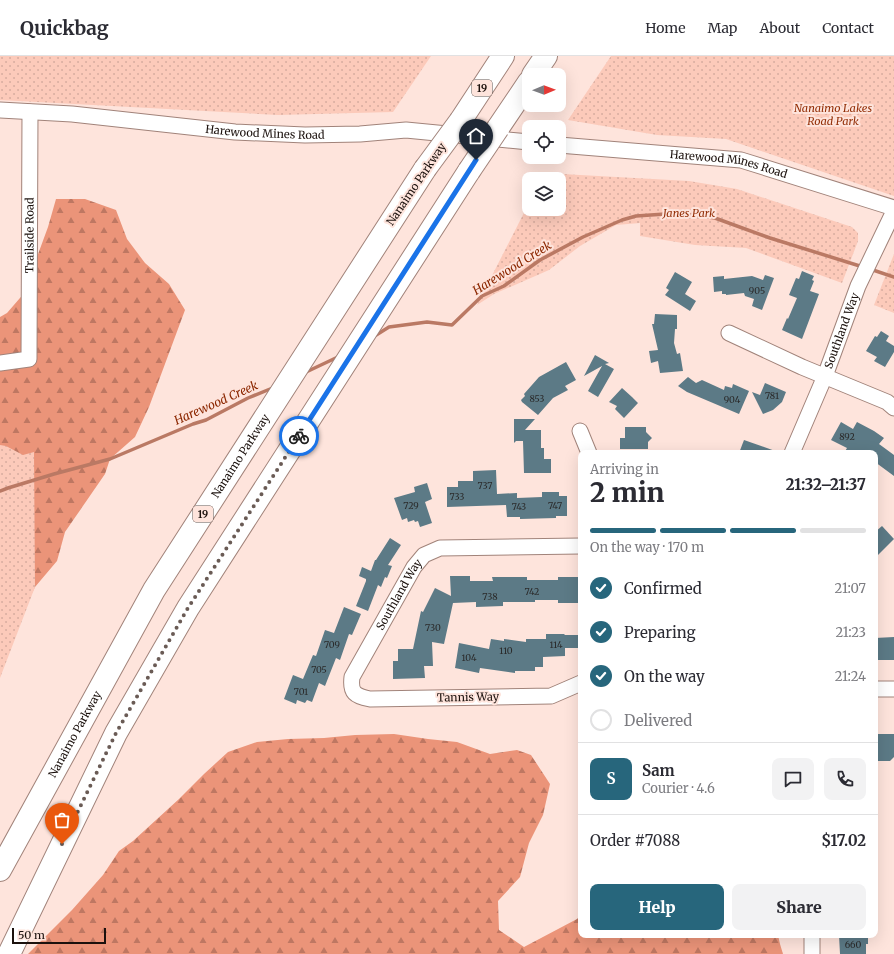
<!DOCTYPE html>
<html lang="en">
<head>
<meta charset="utf-8">
<style>
	:root { --surface:#fff; --page:#f2f2f3; --text:#2b2b33; --muted:#7c7c81; --line:#e1e1e2; --accent:#27667c }
	body { margin:0; font-family:Merriweather,serif; background:var(--page); color:var(--text); height:100vh; display:flex; flex-direction:column; font-size:15px; white-space:nowrap }
	* { box-sizing:border-box; margin:0 }
	p { font-size:13px; color:var(--muted) }
	.icon { flex:none; width:22px; height:22px; fill:none; stroke:currentColor; stroke-width:2; stroke-linecap:round; stroke-linejoin:round }
	.map { position:relative; flex:1; overflow:hidden }
	.side { position:absolute; left:578px; top:394px; width:300px; height:488px; display:flex; flex-direction:column; background:var(--surface); border-radius:8px; box-shadow:0 4px 16px #0002 }
	.side>* { flex:none }
	.needle { width:26px; rotate:89deg }
	.fabs { position:absolute; left:522px; top:12px; display:grid; gap:8px }
	.fabs a { display:grid; place-items:center; width:44px; height:44px; border-radius:8px; background:var(--surface); box-shadow:0 4px 16px #0002; font-size:20px }
	.scale { position:absolute; left:12px; bottom:10px; width:94px; box-sizing:border-box; padding-left:4px; border:2px solid #1b110d; border-top:0; font-size:11px; line-height:14px; white-space:nowrap; color:#1b110d; -webkit-text-stroke:3px #fee4dc; paint-order:stroke }
	.pin { position:absolute; display:grid; place-items:center; width:34px; height:34px; color:#fff; margin:-41px -17px; border-radius:50% 50% 50% 0; rotate:-45deg; box-shadow:0 0 4px #0007 }
	.pin .icon { rotate:45deg }
	.courier { position:absolute; display:grid; place-items:center; width:40px; height:40px; margin:-20px; border:3px solid #1a73e8; border-radius:50%; background:#fff; color:#222; box-shadow:0 1px 5px #0007 }
	.overview em { font-style:normal; font-weight:800 }
	.overview div { display:flex; flex-direction:column-reverse }
	.overview { display:flex; align-items:center; justify-content:space-between; height:68px; padding:0 12px }
	h1 { font-size:26px; font-weight:800; line-height:30px }
	.bar { display:grid; grid-template-columns:repeat(4,1fr); gap:6px 4px; align-content:center; height:48px; padding:0 12px }
	.bar i { height:5px; border-radius:3px; background:var(--line) }
	.bar .active { background:var(--accent) }
	.bar p { grid-column:span 4 }
	.line { display:flex; align-items:center; gap:10px; padding:0 12px; border-top:1px solid var(--line) }
	.line div { flex:1 }
	.round { display:grid; place-items:center; flex:none; width:42px; height:42px; border-radius:8px; background:var(--page) }
	ol { padding:0 12px; list-style:none }
	li { display:flex; align-items:center; gap:12px; height:44px }
	li p { margin-inline-start:auto }
	li .icon { padding:4px; border-radius:50%; background:var(--accent); color:#fff; stroke-width:4 }
	li:last-child { color:var(--muted) }
	li i { width:22px; height:22px; border:2px solid var(--line); border-radius:50% }
	.button { display:flex; gap:8px; margin-top:auto; padding:8px 12px }
	.button a { flex:1; height:46px; border-radius:8px; background:var(--accent); color:#fff; font-size:16px; font-weight:800; line-height:46px; text-align:center }
	.button a+a { background:var(--page); color:var(--text) }
	header { display:flex; align-items:center; gap:24px; box-sizing:border-box; height:56px; padding:0 20px; background:var(--surface); border-bottom:1px solid var(--line) }
	header strong { font-size:19px }
	nav { display:flex; gap:22px; margin-inline-start:auto; font-size:14px }
	.map>svg:first-child { display:block }
	.forest { fill:url(#forest-firs) }
	.park { fill:url(#park-dots) }
	.lines { fill:none; stroke-linecap:round; stroke-linejoin:round }
	.stream { stroke:#ba7964; stroke-width:3.5 }
	.building { fill:#5c7a86 }
	.minor-casing { stroke:#a1837a; stroke-width:17 }
	.motorway-casing { stroke:#a1837a; stroke-width:24 }
	.minor { stroke:#fff; stroke-width:15 }
	.motorway { stroke:#fff; stroke-width:22 }
	.motorway-bridge-casing { stroke:#a1837a; stroke-width:24; stroke-linecap:butt }
	.motorway-bridge { stroke:#fff; stroke-width:22 }
	.done { stroke:#6a5b55; stroke-width:4; stroke-dasharray:0 7.2 }
	.route { stroke:#1a73e8; stroke-width:5 }
	.labels { text-anchor:middle; stroke-width:4; stroke-linejoin:round; paint-order:stroke }
	.number-label { font-size:9px; fill:#2b2b2b }
	.shield { fill:#fee4dc; stroke:#5f504b; stroke-width:1 }
	.shield-label { font-size:10px; font-weight:bold; fill:#1b110d }
	.park-label { font-size:11px; font-style:italic; fill:#932e06; stroke:#fee4dc }
	.street-label { font-size:11px; fill:#1b110d; stroke:#fee4dc }
	.water-label { font-size:12px; font-style:italic; fill:#8c2700; stroke:#fee4dc }
</style>
</head>
<body>
<header>
<strong>Quickbag</strong>
<nav><a>Home</a><a>Map</a><a>About</a><a>Contact</a></nav>
</header>
<div class="map">
<svg width="894" height="898" viewBox="0 0 894 898">
	<defs>
		<pattern id="forest-firs" width="22" height="20" patternUnits="userSpaceOnUse"><rect width="22" height="20" fill="#eb9479"/><path d="M5 1l3.5 6h-7zM16 11l3.5 6h-7z" fill="#be7762"/></pattern>
		<pattern id="park-dots" width="8" height="8" patternUnits="userSpaceOnUse"><rect width="8" height="8" fill="#fccaba"/><path d="M2 2h.1M6 6h.1" fill="none" stroke="#d7ac9f" stroke-width="1.8" stroke-linecap="round"/></pattern>
	</defs>
	<rect width="100%" height="100%" fill="#fee4dc"/>
	<g class="forest">
		<polygon points="56,143 85,143 116,154 127,183 145,207 169,228 185,254 162,316 149,351 135,381 110,403 105,418 65,476 57,505 35,531 22,557 0,579 0,261 7,257 26,235 37,201 48,171"/>
		<polygon points="394,678 428,683 457,686 490,698 517,694 531,699 550,728 543,759 529,787 520,821 498,845 499,874 524,891 577,863 581,859 581,879 778,879 780,888 783,898 28,898 72,854 103,819 119,795 133,785 179,743 204,718 228,696 257,686 288,683 324,682 355,679"/>
	</g>
	<g class="park">
		<polygon points="0,0 431,0 393,56 278,59 0,44"/>
		<polygon points="611,0 894,0 894,140 726,83 657,79 568,64"/>
		<polygon points="544,117 689,125 737,133 852,171 858,177 858,185 842,227 746,192 695,189 640,180 640,167 616,169 580,190 549,214 494,238 477,249 529,147 529,153 559,153 559,123 541,123"/>
		<polygon points="894,198 894,257 874,249"/>
		<polygon points="0,389 6,390 23,399 34,396 35,531 0,622"/>
	</g>
	<g class="lines">
		<g class="stream">
			<polyline points="870,213 894,221"/>
			<polyline points="373,281 389,271 427,266 452,269 482,240 504,230 540,204 583,181 622,164 636,160 680,157 715,162 770,182 863,211"/>
			<polyline points="304,317 340,300"/>
			<polyline points="0,435 8,432 54,418 110,403 193,368 206,364 248,342 275,331"/>
		</g>
	</g>
	<g class="building">
		<polygon points="802,215 814,220 812,224 814,225 810,235 819,238 802,283 782,274 787,262 788,263 797,242 789,239 796,222 799,223"/>
		<polygon points="675,216 692,226 685,238 696,245 690,255 665,239 669,234 666,232"/>
		<polygon points="765,219 774,222 762,254 752,250 754,243 745,240 744,237 726,239 726,238 722,238 722,235 714,236 713,221 724,220 724,223 752,220 763,224"/>
		<polygon points="655,258 677,259 677,273 675,273 674,287 677,298 680,297 683,315 660,317 658,305 651,307 649,295 658,294 652,268 654,268"/>
		<polygon points="881,275 889,280 886,285 894,290 894,296 885,311 874,305 877,301 866,295 875,280 877,281"/>
		<polygon points="595,299 609,307 605,308 614,313 598,341 588,335 602,310 584,320"/>
		<polygon points="566,306 576,324 565,330 568,334 553,342 538,359 522,346 521,344 525,340 524,338 539,321"/>
		<polygon points="688,321 696,327 702,324 724,334 725,330 732,332 733,328 749,335 739,358 687,336 678,330"/>
		<polygon points="765,327 786,336 782,346 773,354 763,358 752,336 760,339"/>
		<polygon points="622,332 632,341 638,347 624,362 615,353 617,350 609,346"/>
		<polygon points="514,363 535,363 525,374 541,374 541,392 544,392 544,403 551,403 551,417 524,417 523,385 516,385 514,387"/>
		<polygon points="841,366 853,373 857,366 874,375 884,382 879,388 894,399 894,420 875,406 875,397 844,397 847,392 831,384"/>
		<polygon points="625,371 646,371 646,376 652,382 648,386 648,393 620,393 620,382 625,382"/>
		<polygon points="744,384 778,396 778,397 739,397"/>
		<polygon points="496,414 497,438 517,437 517,442 542,441 542,436 559,436 559,440 567,440 567,460 556,460 556,462 520,463 520,461 507,461 506,449 447,451 447,431 458,431 458,425 473,425 473,415"/>
		<polygon points="427,427 432,443 425,446 432,467 420,471 418,465 415,466 414,464 408,466 407,462 402,464 394,442 415,436 414,431"/>
		<polygon points="882,470 894,483 875,502 875,476"/>
		<polygon points="390,482 401,489 388,509 392,510 387,522 385,521 381,531 378,529 368,555 356,550 366,525 366,523 359,520 362,511 371,515 375,504 376,504"/>
		<polygon points="450,520 470,520 470,525 493,525 492,521 527,521 527,524 558,524 558,521 581,521 581,547 558,547 558,544 535,544 535,546 503,546 503,550 476,551 476,546 453,547 444,588 432,586 433,610 424,610 425,622 393,623 393,605 398,605 398,593 413,593 421,555 423,556 435,532 451,540"/>
		<polygon points="344,551 361,558 352,579 349,578 340,604 336,602 325,630 319,627 312,646 307,644 305,647 297,644 296,648 284,643 293,619 303,623 313,599 316,600 325,574 334,577"/>
		<polygon points="546,578 564,578 565,579 581,579 581,592 565,592 565,600 543,601 543,611 535,611 535,615 515,615 515,617 480,612 479,617 455,612 459,587 489,593 491,583 504,585 504,583 526,586 526,583 546,583"/>
		<polygon points="894,581 894,604 875,604 875,582"/>
		<polygon points="875,678 894,678 894,701 890,705 878,705 878,703 875,700"/>
		<polygon points="839,879 868,879 868,888 866,888 866,898 840,898"/>
	</g>
	<g class="lines">
		<defs>
			<g id="minor">
				<path id="s1" d="M0,54l72,4 163,18 70,3 55,-1 46,-4 123,12"/>
				<path id="s2" d="M559,89l182,15 153,48"/>
				<polyline points="729,277 802,311 887,346 894,352"/>
				<path id="s3" d="M0,307l29,-4 1,-247"/>
				<polyline points="580,375 589,397"/>
				<path id="s4" d="M792,397l33,-77 33,-90 36,-75"/>
				<path id="s5" d="M581,627l-30,13 -181,3c-15,-3 -20,-6 -18,-22l62,-110 10,-12 16,-7 141,-2"/>
				<polyline points="875,633 894,633"/>
				<polyline points="812,879 812,898"/>
			</g>
			<g id="motorway">
				<polyline points="533,19 546,0"/>
				<polyline points="461,64 503,0"/>
				<polyline points="498,72 529,26"/>
				<path id="s6" d="M0,814l154,-280 271,-421"/>
				<polyline points="9,898 116,677 188,552 469,115"/>
			</g>
		</defs>
		<use href="#minor" class="minor-casing"/>
		<use href="#motorway" class="motorway-casing"/>
		<use href="#minor" class="minor"/>
		<use href="#motorway" class="motorway"/>
		<defs>
			<g id="motorway-bridge">
				<polyline points="425,113 461,64"/>
				<polyline points="469,115 498,72"/>
			</g>
		</defs>
		<use href="#motorway-bridge" class="motorway-bridge-casing"/>
		<use href="#motorway-bridge" class="motorway-bridge"/>
	</g>
	<g class="lines">
		<polyline class="done" points="62,788 116,677 188,552 299,380"/>
		<polyline class="route" points="299,380 476,104"/>
	</g>
	<g class="labels">
		<g class="number-label">
			<text x="757" y="238">905</text>
			<text x="772" y="343">781</text>
			<text x="537" y="346">853</text>
			<text x="732" y="347">904</text>
			<text x="847" y="384">892</text>
			<text x="485" y="433">737</text>
			<text x="457" y="444">733</text>
			<text x="411" y="453">729</text>
			<text x="555" y="453">747</text>
			<text x="519" y="454">743</text>
			<text x="532" y="539">742</text>
			<text x="490" y="544">738</text>
			<text x="433" y="575">730</text>
			<text x="332" y="592">709</text>
			<text x="556" y="592">114</text>
			<text x="506" y="598">110</text>
			<text x="469" y="605">104</text>
			<text x="319" y="617">705</text>
			<text x="301" y="639">701</text>
			<text x="853" y="892">660</text>
		</g>
		<g class="shield">
			<rect x="472" y="24" width="20" height="16" rx="3"/>
			<rect x="193" y="450" width="20" height="16" rx="3"/>
		</g>
		<g class="shield-label">
			<text x="482" y="36">19</text>
			<text x="203" y="462">19</text>
		</g>
		<g class="park-label">
			<text x="833" y="56">Nanaimo Lakes<tspan x="833" dy="13">Road Park</tspan></text>
			<text x="689" y="161">Janes Park</text>
		</g>
		<g class="street-label">
			<text dy="4" stroke="none"><textPath href="#s1" startOffset="266">Harewood Mines Road</textPath></text>
			<text dy="4" stroke="none"><textPath href="#s2" startOffset="171">Harewood Mines Road</textPath></text>
			<text transform="translate(416 128) rotate(-56)" y="4">Nanaimo Parkway</text>
			<text dy="4" stroke="none"><textPath href="#s3" startOffset="153">Trailside Road</textPath></text>
			<text dy="4" stroke="none"><textPath href="#s4" startOffset="132">Southland Way</textPath></text>
			<text dy="4" stroke="none"><textPath href="#s6" startOffset="479">Nanaimo Parkway</textPath></text>
			<text dy="4" stroke="none"><textPath href="#s5" startOffset="342">Southland Way</textPath></text>
			<text transform="translate(468 641) rotate(-1)" y="4">Tannis Way</text>
			<text dy="4" stroke="none"><textPath href="#s6" startOffset="155">Nanaimo Parkway</textPath></text>
		</g>
		<g class="water-label">
			<text transform="translate(512 212) rotate(-32)" y="4">Harewood Creek</text>
			<text transform="translate(216 347) rotate(-24)" y="4">Harewood Creek</text>
		</g>
	</g>
</svg>
<div class="fabs">
<a><svg class="needle" viewBox="-14 -14 28 28"><path d="M0-13l5 13h-10z" fill="#e53935"/><path d="M0 13l5-13h-10z" fill="#7c7c81"/></svg></a>
<a><svg class="icon" aria-label="locate" viewBox="0 0 24 24"><circle cx="12" cy="12" r="6"/><path d="M12 2v4M12 18v4M2 12h4M18 12h4"/></svg></a>
<a><svg class="icon" aria-label="layers" viewBox="0 0 24 24"><path d="M12 4l9 5-9 5-9-5zM3 14l9 5 9-5"/></svg></a>
</div>
<div class="scale">50 m</div>
<div class="pin" style="left:62px;top:788px;background:#ea580c"><svg class="icon" aria-label="bag" viewBox="0 0 24 24"><path d="M5 8h14l-1 12H6zM9 8a3 3 0 0 1 6 0"/></svg></div>
<div class="pin" style="left:476px;top:104px;background:#1f2937"><svg class="icon" aria-label="home" viewBox="0 0 24 24"><path d="M3 11l9-7 9 7M6 9v11h12V9"/></svg></div>
<div class="courier" style="left:299px;top:380px"><svg class="icon" aria-label="bike" viewBox="0 0 24 24"><circle cx="6" cy="16" r="4"/><circle cx="18" cy="16" r="4"/><path d="M6 16l4-8h5l3 8M10 8l3 8H6M13 5h3"/></svg></div>
<section class="side">
<div class="overview"><div><h1>2 min</h1><p>Arriving in</p></div><em>21:32–21:37</em></div>
<div class="bar"><i class="active"></i><i class="active"></i><i class="active"></i><i></i><p>On the way · 170 m</p></div>
<ol>
<li><svg class="icon" aria-label="check" viewBox="0 0 24 24"><path d="M5 12l5 5 9-10"/></svg>Confirmed<p>21:07</p></li>
<li><svg class="icon" aria-label="check" viewBox="0 0 24 24"><path d="M5 12l5 5 9-10"/></svg>Preparing<p>21:23</p></li>
<li><svg class="icon" aria-label="check" viewBox="0 0 24 24"><path d="M5 12l5 5 9-10"/></svg>On the way<p>21:24</p></li>
<li><i></i>Delivered</li>
</ol>
<div class="line" style="height:72px"><b class="round" style="background:var(--accent);color:#fff">S</b><div><b>Sam</b><p>Courier · 4.6</p></div><a class="round"><svg class="icon" aria-label="chat" viewBox="0 0 24 24"><path d="M4 5h16v11H9l-5 4z"/></svg></a><a class="round"><svg class="icon" aria-label="phone" viewBox="0 0 24 24"><path d="M5 4h4l2 5-3 2q2 4 5 5l2-3 5 2v4C11 20 4 13 5 4z"/></svg></a></div>
<div class="line" style="height:52px"><div>Order #7088</div><b>$17.02</b></div>
<div class="button"><a>Help</a><a>Share</a></div>
</section>
</div>
</body>
</html>
